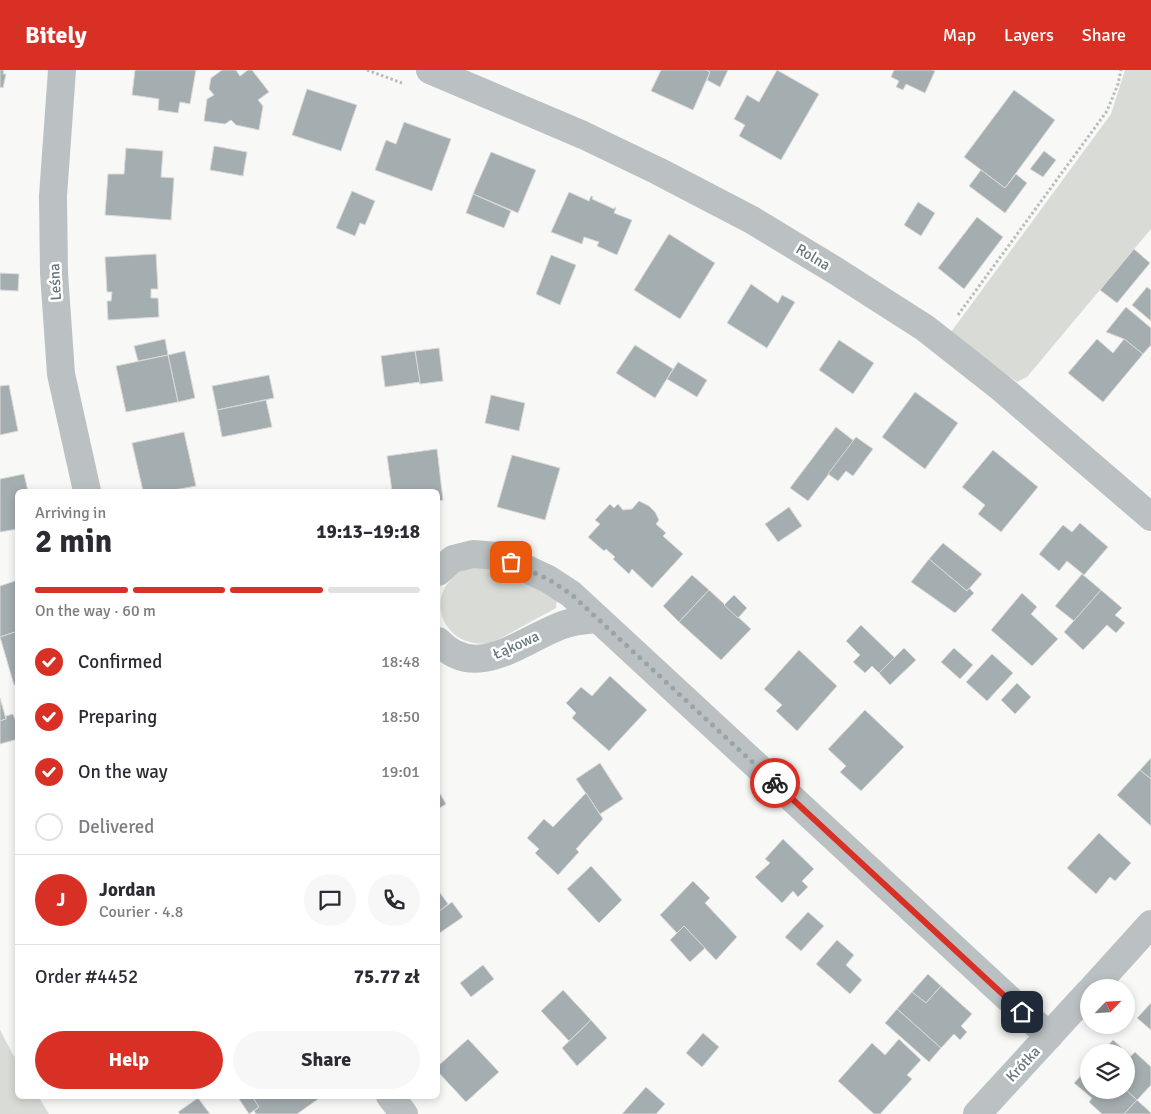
<!DOCTYPE html>
<html lang="en">
<head>
<meta charset="utf-8">
<style>
	:root { --surface:#fff; --page:#f7f7f7; --text:#2b2b33; --muted:#7c7c81; --line:#e1e1e2; --accent:#d93025 }
	body { margin:0; font-family:Signika,sans-serif; background:var(--page); color:var(--text); height:100vh; display:flex; flex-direction:column; font-size:19px; white-space:nowrap }
	* { box-sizing:border-box; margin:0 }
	p { font-size:16px; color:var(--muted) }
	.icon { flex:none; width:28px; height:28px; fill:none; stroke:currentColor; stroke-width:2; stroke-linecap:round; stroke-linejoin:round }
	.map { position:relative; flex:1; overflow:hidden }
	.details { position:absolute; left:15px; top:419px; width:425px; height:610px; display:flex; flex-direction:column; background:var(--surface); border-radius:8px; box-shadow:0 2px 8px #0003 }
	.details>* { flex:none }
	.needle { width:32px; rotate:65deg }
	.controls { position:absolute; left:1080px; top:909px; display:grid; gap:10px }
	.controls a { display:grid; place-items:center; width:55px; height:55px; border-radius:50%; background:var(--surface); box-shadow:0 2px 8px #0003; font-size:25px }
	.pin { position:absolute; display:grid; place-items:center; width:42px; height:42px; color:#fff; margin:-21px; border-radius:10px; box-shadow:0 2px 8px #0006 }
	.courier { position:absolute; display:grid; place-items:center; width:50px; height:50px; margin:-25px; border:4px solid #d93025; border-radius:50%; background:#fff; color:#222; box-shadow:0 1px 6px #0007 }
	.headline em { font-style:normal; font-weight:700 }
	.headline div { display:flex; flex-direction:column-reverse }
	.headline { display:flex; align-items:center; justify-content:space-between; height:85px; padding:0 20px }
	h1 { font-size:32px; font-weight:700; line-height:38px }
	.bar { display:grid; grid-template-columns:repeat(4,1fr); gap:8px 5px; align-content:center; height:60px; padding:0 20px }
	.bar i { height:6px; border-radius:4px; background:var(--line) }
	.bar .selected { background:var(--accent) }
	.bar p { grid-column:span 4 }
	.line { display:flex; align-items:center; gap:12px; padding:0 20px; border-top:1px solid var(--line) }
	.line div { flex:1 }
	.round { display:grid; place-items:center; flex:none; width:52px; height:52px; border-radius:26px; background:var(--page) }
	ol { padding:0 20px; list-style:none }
	li { display:flex; align-items:center; gap:15px; height:55px }
	li p { margin-inline-start:auto }
	li .icon { padding:5px; border-radius:50%; background:var(--accent); color:#fff; stroke-width:4 }
	li:last-child { color:var(--muted) }
	li i { width:28px; height:28px; border:2px solid var(--line); border-radius:50% }
	.cta { display:flex; gap:10px; margin-top:auto; padding:10px 20px }
	.cta a { flex:1; height:58px; border-radius:30px; background:var(--accent); color:#fff; font-size:20px; font-weight:700; line-height:58px; text-align:center }
	.cta a+a { background:var(--page); color:var(--text) }
	header { display:flex; align-items:center; gap:30px; box-sizing:border-box; height:70px; padding:0 25px; background:var(--accent); color:#fff }
	header strong { font-size:24px }
	nav { display:flex; gap:28px; margin-inline-start:auto; font-size:18px }
	.map>svg:first-child { display:block }
	.green { fill:#d9dcd6 }
	.building { fill:#a4adb0; stroke:#dadad8 }
	.lines { fill:none; stroke-linecap:round; stroke-linejoin:round }
	.path { stroke:#b8bcbe; stroke-width:3; stroke-dasharray:2.5 2.5; stroke-linecap:butt }
	.minor { stroke:#bbc1c3; stroke-width:28 }
	.done { stroke:#99a4a7; stroke-width:5; stroke-dasharray:0 9 }
	.route { stroke:#d93025; stroke-width:6 }
	.labels { text-anchor:middle; stroke-width:5; stroke-linejoin:round; paint-order:stroke }
	.street-label { font-size:15px; fill:#66777d; stroke:#fff }
</style>
</head>
<body>
<header>
<strong>Bitely</strong>
<nav><a>Map</a><a>Layers</a><a>Share</a></nav>
</header>
<div class="map">
<svg width="1151" height="1044" viewBox="0 0 1151 1044">
	<rect width="100%" height="100%" fill="#f8f8f6"/>
	<g class="green">
		<polygon points="1125,0 1151,0 1151,159 1027,307 1017,312 951,262 1111,44"/>
		<path d="M471,497l26,2 23,8 37,22 -1,9 -64,35c-54,9 -73,-58 -21,-76z"/>
		<polygon points="0,960 17,992 18,1026 38,1026 49,1044 0,1044"/>
	</g>
	<g class="building">
		<polygon points="0,0 4,0 3,4 6,4 3,18 0,17"/>
		<polygon points="135,0 196,0 190,34 180,32 178,43 158,40 159,29 132,25"/>
		<polygon points="222,0 236,0 240,6 248,0 252,0 269,22 258,30 263,36 259,60 236,55 231,50 225,54 204,51 207,29 214,25 209,19 211,8"/>
		<polygon points="661,0 706,0 710,2 693,40 651,21"/>
		<polygon points="706,0 728,0 720,17 707,10 710,2"/>
		<polygon points="777,0 819,24 781,90 739,66 745,55 734,49 747,25 759,32"/>
		<polygon points="894,0 932,0 935,1 925,23 906,14 903,20 896,17 899,11 891,7"/>
		<polygon points="307,19 357,35 341,81 292,65"/>
		<polygon points="1014,20 1055,50 1005,118 964,87"/>
		<polygon points="404,52 451,69 432,121 375,100 386,70 396,74"/>
		<polygon points="214,76 247,82 243,106 210,100"/>
		<polygon points="126,78 163,81 161,107 174,108 171,150 105,145 108,104 124,104"/>
		<polygon points="1044,81 1056,90 1043,107 1030,99"/>
		<polygon points="491,82 536,100 518,143 473,124"/>
		<polygon points="981,100 1005,118 1016,104 1027,113 1005,143 969,116"/>
		<polygon points="352,121 375,131 365,155 360,153 355,166 336,158"/>
		<polygon points="569,122 589,131 591,126 593,127 592,129 614,139 615,137 616,138 614,143 632,150 617,185 597,176 599,172 584,167 582,174 551,162"/>
		<polygon points="473,124 511,141 504,158 466,143"/>
		<polygon points="918,132 935,143 921,166 904,155"/>
		<polygon points="977,147 1003,167 964,219 938,198"/>
		<polygon points="669,164 715,193 680,249 634,220"/>
		<polygon points="1134,179 1150,193 1117,233 1100,220"/>
		<polygon points="156,184 158,219 151,219 151,228 158,228 159,247 108,250 107,231 111,231 112,222 107,222 105,187"/>
		<polygon points="551,185 576,195 560,235 536,224"/>
		<polygon points="0,203 19,204 18,221 0,220"/>
		<polygon points="751,214 778,233 782,225 795,232 767,278 727,253"/>
		<polygon points="1147,217 1151,220 1151,251 1132,235"/>
		<polygon points="1126,237 1151,258 1151,275 1143,284 1124,269 1106,262"/>
		<polygon points="165,269 168,285 138,291 134,276"/>
		<polygon points="1097,269 1113,283 1124,269 1143,284 1103,332 1068,303"/>
		<polygon points="839,270 874,293 853,324 819,300"/>
		<polygon points="635,275 673,299 655,328 616,303"/>
		<polygon points="439,278 443,311 420,314 415,281"/>
		<polygon points="185,281 195,328 178,332 168,285"/>
		<polygon points="415,281 420,312 385,317 381,286"/>
		<polygon points="168,285 178,332 126,342 116,296"/>
		<polygon points="678,292 707,310 697,327 667,309"/>
		<polygon points="269,305 274,328 217,340 212,316"/>
		<polygon points="9,315 18,361 0,365 0,316"/>
		<polygon points="915,322 958,353 925,399 882,367"/>
		<polygon points="491,325 525,333 519,361 485,353"/>
		<polygon points="266,330 272,357 222,367 217,340"/>
		<polygon points="836,357 854,371 808,431 790,418"/>
		<polygon points="184,362 196,416 169,421 143,421 132,373"/>
		<polygon points="856,367 873,379 853,406 846,401 838,411 828,404"/>
		<polygon points="437,379 443,430 438,431 438,421 392,421 387,386"/>
		<polygon points="993,380 1038,417 1001,462 978,444 985,435 962,417"/>
		<polygon points="512,385 560,398 545,450 497,437"/>
		<polygon points="24,404 28,421 18,421 18,459 0,462 0,409"/>
		<polygon points="639,431 649,436 655,442 659,450 656,454 666,463 663,466 683,484 652,518 632,499 629,504 613,489 615,487 606,479 604,481 588,467 600,454 595,450 610,434 614,438 618,434 623,440 632,439"/>
		<polygon points="789,437 802,456 778,472 765,454"/>
		<polygon points="1080,453 1108,477 1084,505 1067,491 1059,501 1039,484 1063,455 1072,462"/>
		<polygon points="943,473 982,504 967,521 929,489"/>
		<polygon points="929,489 967,521 969,518 974,523 955,543 911,512"/>
		<polygon points="1082,504 1101,520 1074,551 1055,536"/>
		<polygon points="692,505 709,520 679,552 663,536"/>
		<polygon points="18,510 18,561 0,567 0,516"/>
		<polygon points="709,520 751,559 721,590 679,552"/>
		<polygon points="1101,520 1122,538 1115,545 1125,553 1116,563 1107,555 1083,580 1064,562"/>
		<polygon points="1022,523 1037,537 1031,544 1058,569 1032,596 991,560"/>
		<polygon points="734,525 747,538 738,548 724,535"/>
		<polygon points="861,555 895,588 879,603 872,596 865,603 853,592 860,585 846,571"/>
		<polygon points="18,561 18,613 14,615 0,567"/>
		<polygon points="904,578 916,590 890,615 879,603"/>
		<polygon points="954,578 973,595 960,609 941,592"/>
		<polygon points="799,580 837,616 797,661 776,641 782,635 764,619"/>
		<polygon points="992,584 1013,603 987,631 966,612"/>
		<polygon points="610,606 647,640 609,681 572,648 576,643 566,633 581,617 592,626"/>
		<polygon points="1017,613 1031,627 1015,644 1001,630"/>
		<polygon points="0,628 6,649 0,651"/>
		<polygon points="865,640 904,677 861,721 840,702 846,696 828,679"/>
		<polygon points="13,644 18,657 18,669 0,674 0,651 6,649 6,646"/>
		<polygon points="1151,688 1151,709 1140,700"/>
		<polygon points="600,693 623,729 600,744 576,709"/>
		<polygon points="1140,700 1151,709 1151,756 1117,725"/>
		<polygon points="438,720 446,734 438,739"/>
		<polygon points="586,723 603,749 576,779 579,782 558,805 535,783 539,779 527,768 544,749 553,757"/>
		<polygon points="1099,763 1131,793 1115,811 1110,807 1096,824 1067,798"/>
		<polygon points="783,769 814,799 802,811 808,817 798,827 793,821 782,833 755,807 770,793 765,789"/>
		<polygon points="591,796 622,830 599,853 567,819"/>
		<polygon points="693,811 710,828 705,833 737,867 716,890 684,856 677,863 660,845"/>
		<polygon points="438,820 448,834 438,842"/>
		<polygon points="452,832 463,847 438,864 438,842"/>
		<polygon points="808,842 824,856 801,881 785,867"/>
		<polygon points="684,856 705,878 690,892 670,870"/>
		<polygon points="837,870 854,885 846,895 862,910 850,924 816,894"/>
		<polygon points="483,895 494,909 471,927 460,913"/>
		<polygon points="928,904 941,916 926,933 912,922"/>
		<polygon points="941,916 972,944 961,956 967,962 960,970 954,964 941,978 897,939 912,922 926,933"/>
		<polygon points="563,920 591,950 569,971 541,941"/>
		<polygon points="1151,933 1151,960 1137,948"/>
		<polygon points="897,939 941,978 929,992 885,953"/>
		<polygon points="591,950 607,968 577,996 562,978"/>
		<polygon points="703,963 719,977 702,997 686,983"/>
		<polygon points="468,969 499,1002 466,1032 438,1002 438,996"/>
		<polygon points="899,969 921,990 907,1005 912,1009 880,1044 874,1044 838,1011 872,973 885,985"/>
		<polygon points="1113,970 1131,986 1135,982 1151,997 1151,1015 1137,1030 1126,1020 1126,982 1102,982"/>
		<polygon points="1089,997 1089,1020 1126,1020 1137,1030 1124,1044 1102,1044 1089,1032 1092,1028 1074,1013"/>
		<polygon points="646,1017 665,1034 656,1044 622,1044"/>
		<polygon points="237,1026 252,1026 259,1037 249,1044"/>
		<polygon points="252,1026 320,1026 321,1027 297,1044 256,1044 254,1041 259,1037"/>
		<polygon points="198,1028 210,1044 180,1044 178,1042"/>
		<polygon points="1137,1030 1151,1043 1151,1044 1124,1044"/>
	</g>
	<g class="lines">
		<g class="path">
			<polyline points="367,0 402,13"/>
			<polyline points="958,245 1107,41 1118,14 1121,0"/>
		</g>
		<g class="minor">
			<polyline points="62,0 53,126 54,203 61,304 87,421"/>
			<polyline points="430,0 583,65 658,101 752,150 836,201 925,258 1000,317 1151,447"/>
			<polyline points="438,502 453,489 473,484 499,486 548,509 571,524 1049,966"/>
			<path d="M438,571c37,41 83,0 122,-15 12,-5 24,-6 38,-7"/>
			<polyline points="1093,918 1151,854"/>
			<polyline points="390,1026 404,1044"/>
			<polyline points="977,1044 1089,922"/>
		</g>
	</g>
	<g class="lines">
		<polyline class="done" points="511,492 548,509 571,524 775,713"/>
		<polyline class="route" points="775,713 1022,942"/>
	</g>
	<g class="labels">
		<g class="street-label">
			<text transform="translate(813 187) rotate(31)" y="5">Rolna</text>
			<text transform="translate(55 212) rotate(-93)" y="5">Leśna</text>
			<text transform="translate(516 575) rotate(-24)" y="5">Łąkowa</text>
			<text transform="translate(1023 994) rotate(-47)" y="5">Krótka</text>
		</g>
	</g>
</svg>
<div class="controls">
<a><svg class="needle" viewBox="-14 -14 28 28"><path d="M0-13l5 13h-10z" fill="#e53935"/><path d="M0 13l5-13h-10z" fill="#7c7c81"/></svg></a>
<a><svg class="icon" aria-label="layers" viewBox="0 0 24 24"><path d="M12 4l9 5-9 5-9-5zM3 14l9 5 9-5"/></svg></a>
</div>
<div class="pin" style="left:511px;top:492px;background:#ea580c"><svg class="icon" aria-label="bag" viewBox="0 0 24 24"><path d="M5 8h14l-1 12H6zM9 8a3 3 0 0 1 6 0"/></svg></div>
<div class="pin" style="left:1022px;top:942px;background:#1f2937"><svg class="icon" aria-label="home" viewBox="0 0 24 24"><path d="M3 11l9-7 9 7M6 9v11h12V9"/></svg></div>
<div class="courier" style="left:775px;top:713px"><svg class="icon" aria-label="bike" viewBox="0 0 24 24"><circle cx="6" cy="16" r="4"/><circle cx="18" cy="16" r="4"/><path d="M6 16l4-8h5l3 8M10 8l3 8H6M13 5h3"/></svg></div>
<section class="details">
<div class="headline"><div><h1>2 min</h1><p>Arriving in</p></div><em>19:13–19:18</em></div>
<div class="bar"><i class="selected"></i><i class="selected"></i><i class="selected"></i><i></i><p>On the way · 60 m</p></div>
<ol>
<li><svg class="icon" aria-label="check" viewBox="0 0 24 24"><path d="M5 12l5 5 9-10"/></svg>Confirmed<p>18:48</p></li>
<li><svg class="icon" aria-label="check" viewBox="0 0 24 24"><path d="M5 12l5 5 9-10"/></svg>Preparing<p>18:50</p></li>
<li><svg class="icon" aria-label="check" viewBox="0 0 24 24"><path d="M5 12l5 5 9-10"/></svg>On the way<p>19:01</p></li>
<li><i></i>Delivered</li>
</ol>
<div class="line" style="height:90px"><b class="round" style="background:var(--accent);color:#fff">J</b><div><b>Jordan</b><p>Courier · 4.8</p></div><a class="round"><svg class="icon" aria-label="chat" viewBox="0 0 24 24"><path d="M4 5h16v11H9l-5 4z"/></svg></a><a class="round"><svg class="icon" aria-label="phone" viewBox="0 0 24 24"><path d="M5 4h4l2 5-3 2q2 4 5 5l2-3 5 2v4C11 20 4 13 5 4z"/></svg></a></div>
<div class="line" style="height:65px"><div>Order #4452</div><b>75.77 zł</b></div>
<div class="cta"><a>Help</a><a>Share</a></div>
</section>
</div>
</body>
</html>
